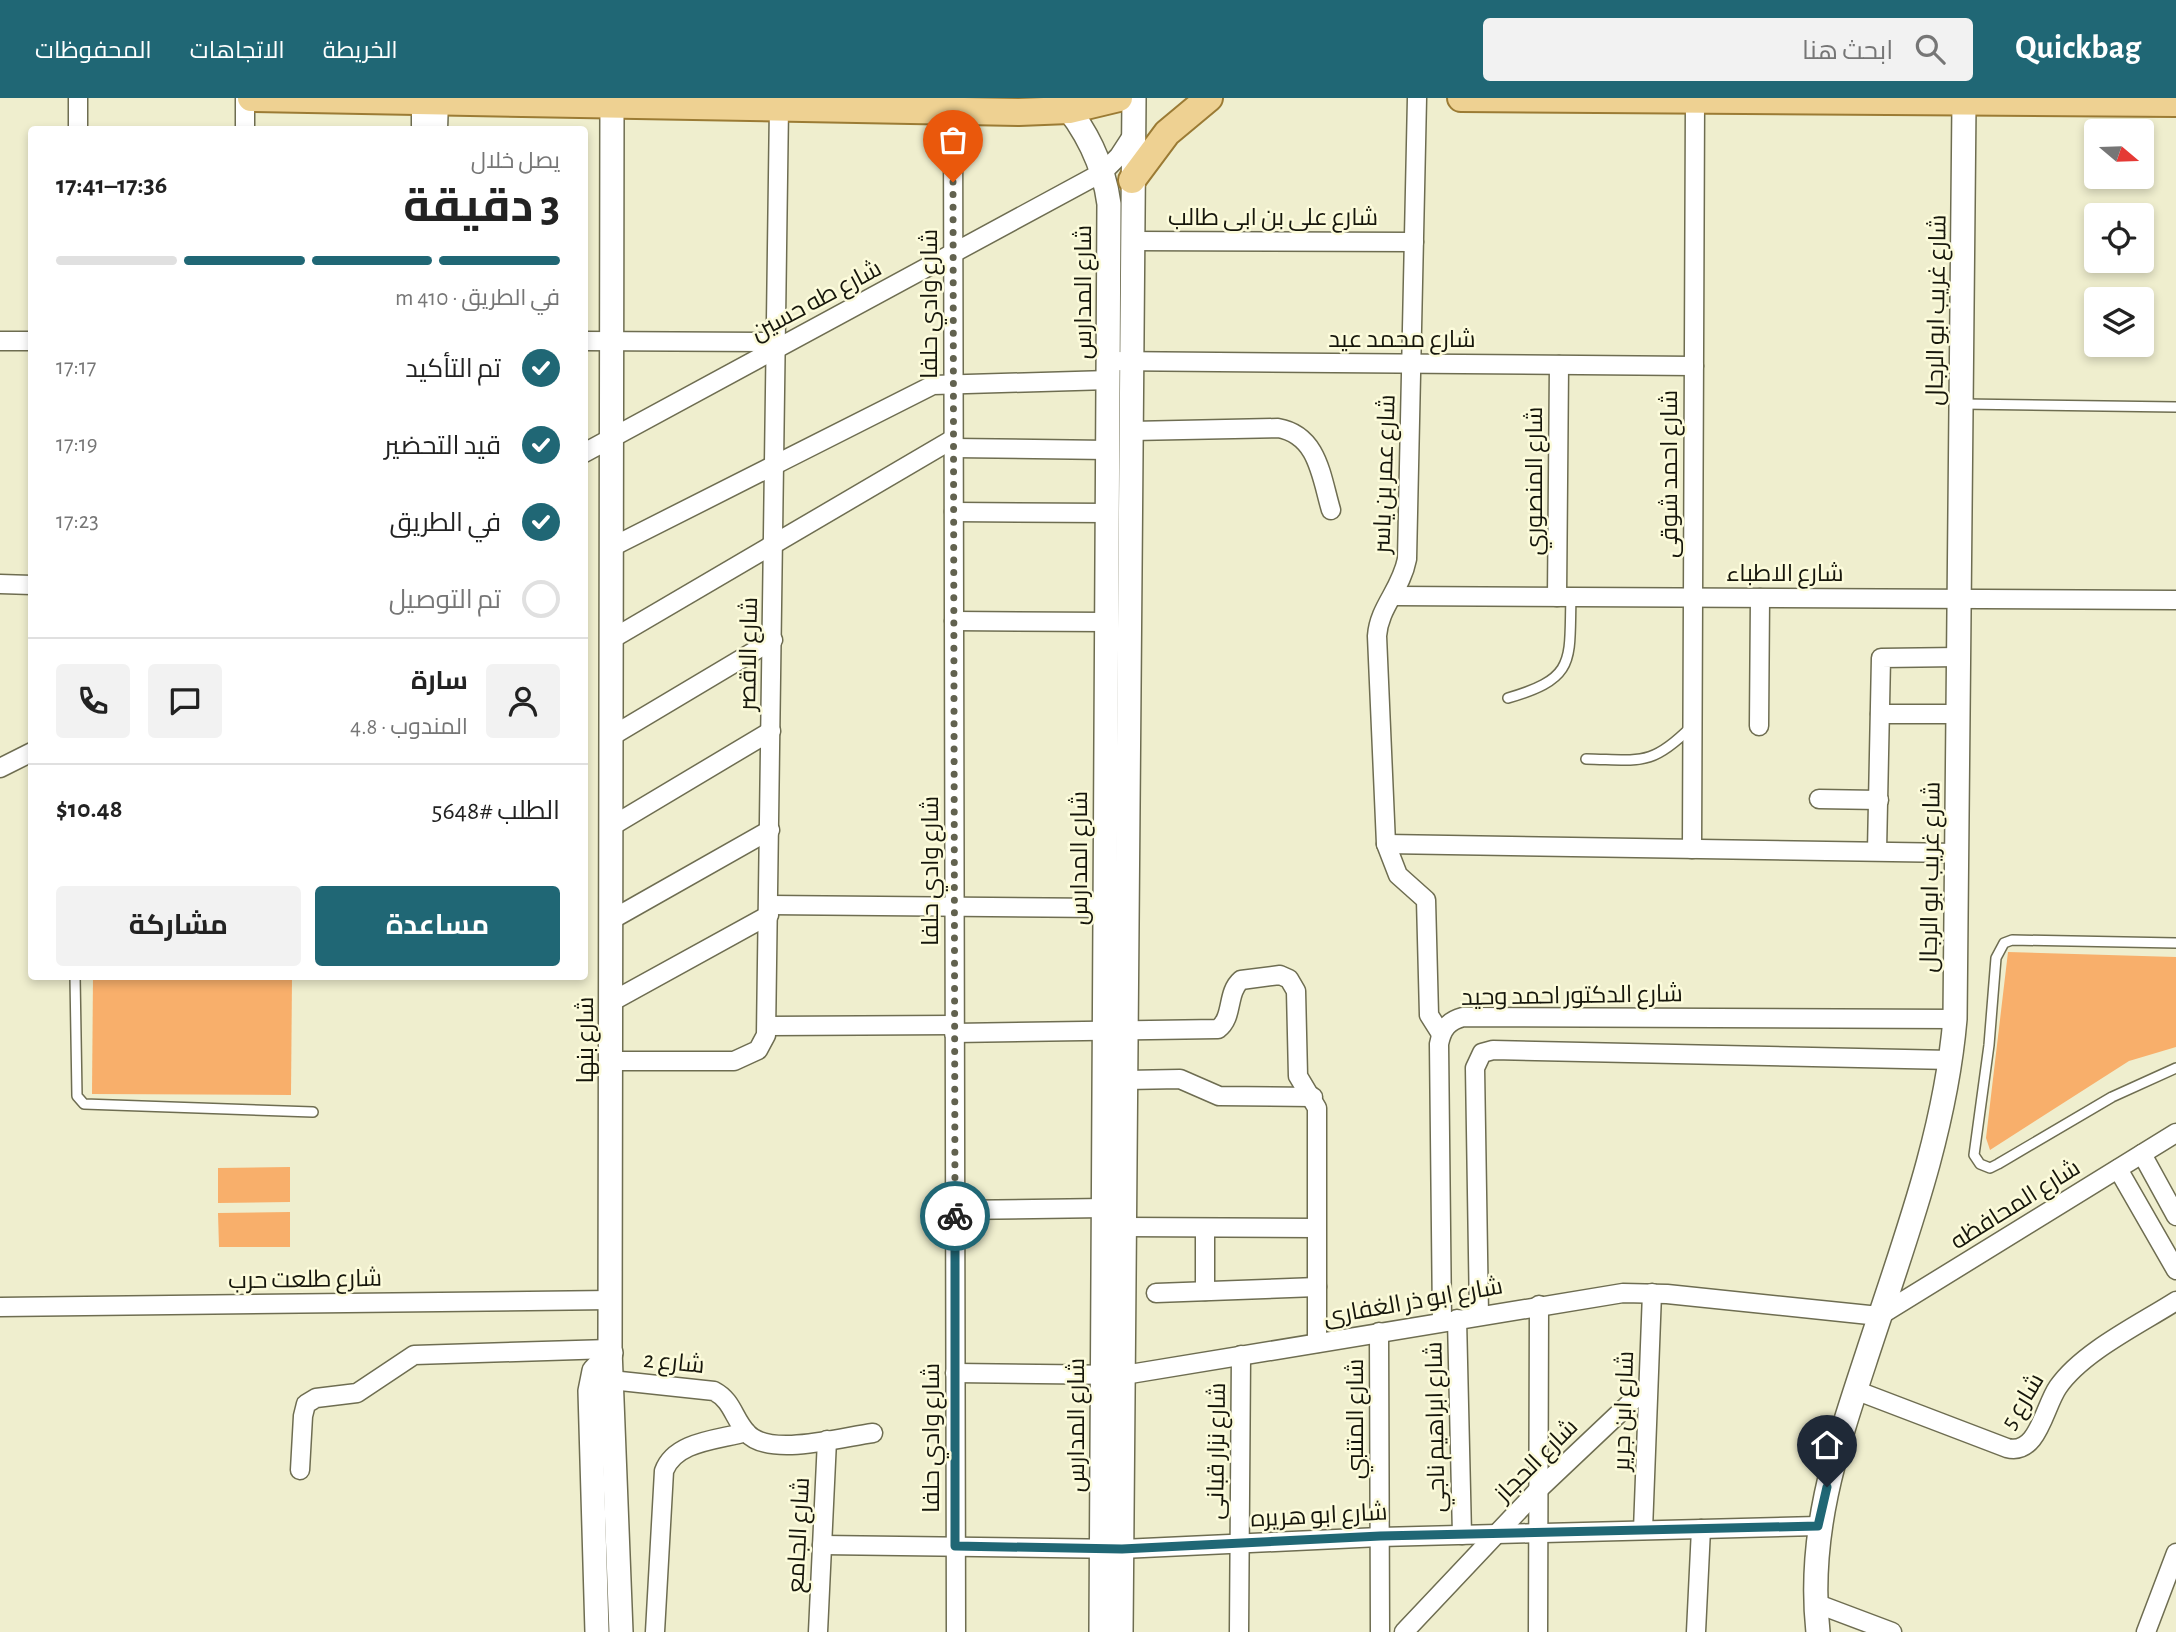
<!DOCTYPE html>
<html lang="ar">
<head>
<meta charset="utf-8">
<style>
	:root { --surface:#fff; --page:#f2f2f2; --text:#222; --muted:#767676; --line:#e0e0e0; --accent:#206775 }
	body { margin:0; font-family:"Alegreya Sans",Cairo,sans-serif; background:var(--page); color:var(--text); direction:rtl; height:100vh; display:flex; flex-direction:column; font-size:26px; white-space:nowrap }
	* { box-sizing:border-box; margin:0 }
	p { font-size:23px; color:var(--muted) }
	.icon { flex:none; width:38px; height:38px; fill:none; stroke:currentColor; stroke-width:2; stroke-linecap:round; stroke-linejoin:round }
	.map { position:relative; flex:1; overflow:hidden; direction:ltr }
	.panel { position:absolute; left:28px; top:28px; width:560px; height:854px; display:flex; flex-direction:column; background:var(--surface); border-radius:7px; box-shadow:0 4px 10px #0003; direction:rtl }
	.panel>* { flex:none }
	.needle { width:46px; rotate:109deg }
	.buttons { position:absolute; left:2084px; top:21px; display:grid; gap:14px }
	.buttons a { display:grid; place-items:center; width:70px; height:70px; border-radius:7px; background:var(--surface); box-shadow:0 4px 10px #0003; font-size:35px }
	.pin { position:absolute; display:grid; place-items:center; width:60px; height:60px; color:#fff; margin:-72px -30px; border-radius:50% 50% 50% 0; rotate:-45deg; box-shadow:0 0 7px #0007 }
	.pin .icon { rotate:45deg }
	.courier { position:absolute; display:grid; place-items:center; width:70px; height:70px; margin:-35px; border:5px solid #206775; border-radius:50%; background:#fff; color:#222; box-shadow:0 2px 9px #0007 }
	.head em { font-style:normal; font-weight:700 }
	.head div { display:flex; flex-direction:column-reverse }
	.head { display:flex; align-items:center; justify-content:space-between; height:119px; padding:0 28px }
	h1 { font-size:46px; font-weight:700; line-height:52px }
	.bar { display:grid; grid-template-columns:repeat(4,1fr); gap:10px 7px; align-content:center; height:84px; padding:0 28px }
	.bar i { height:9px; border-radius:5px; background:var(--line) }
	.bar .active { background:var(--accent) }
	.bar p { grid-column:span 4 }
	.line { display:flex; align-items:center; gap:18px; padding:0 28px; border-top:2px solid var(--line) }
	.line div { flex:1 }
	.round { display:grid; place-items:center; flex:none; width:74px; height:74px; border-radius:7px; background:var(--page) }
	ol { padding:0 28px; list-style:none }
	li { display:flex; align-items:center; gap:21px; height:77px }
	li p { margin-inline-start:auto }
	li .icon { padding:7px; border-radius:50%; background:var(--accent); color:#fff; stroke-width:4 }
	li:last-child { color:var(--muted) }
	li i { width:38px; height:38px; border:4px solid var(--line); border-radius:50% }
	.button { display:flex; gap:14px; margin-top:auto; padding:14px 28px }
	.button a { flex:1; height:80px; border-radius:7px; background:var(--accent); color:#fff; font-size:28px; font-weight:700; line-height:80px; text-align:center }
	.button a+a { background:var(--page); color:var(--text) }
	header { display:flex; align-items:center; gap:42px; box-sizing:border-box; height:98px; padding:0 35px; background:var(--accent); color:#fff }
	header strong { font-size:33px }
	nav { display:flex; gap:38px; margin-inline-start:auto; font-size:24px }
	.search { width:490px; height:63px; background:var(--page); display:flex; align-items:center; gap:18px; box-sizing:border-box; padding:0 24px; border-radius:7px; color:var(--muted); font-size:26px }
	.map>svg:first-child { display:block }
	.green { fill:#f8af6b }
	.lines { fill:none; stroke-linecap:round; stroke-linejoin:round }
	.lane-casing { stroke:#6e6d51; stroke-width:12 }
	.street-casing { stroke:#6e6d51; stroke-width:21 }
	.secondary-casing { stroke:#6e6d51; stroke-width:26 }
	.primary-casing { stroke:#9b7b34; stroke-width:30 }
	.lane { stroke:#fff; stroke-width:9 }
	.street { stroke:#fff; stroke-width:18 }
	.secondary { stroke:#fff; stroke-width:23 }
	.primary { stroke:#eed192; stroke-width:26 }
	.done { stroke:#62624f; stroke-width:7; stroke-dasharray:0 12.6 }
	.route { stroke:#206775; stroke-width:9 }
	.labels { text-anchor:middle; stroke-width:5; stroke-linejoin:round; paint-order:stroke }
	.street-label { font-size:24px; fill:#16160b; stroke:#fcfbdb }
</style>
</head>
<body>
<header>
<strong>Quickbag</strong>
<div class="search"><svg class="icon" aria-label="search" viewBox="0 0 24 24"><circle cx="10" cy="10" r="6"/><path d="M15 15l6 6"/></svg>ابحث هنا</div>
<nav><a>الخريطة</a><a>الاتجاهات</a><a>المحفوظات</a></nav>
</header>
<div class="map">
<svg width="2176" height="1534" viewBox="0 0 2176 1534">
	<rect width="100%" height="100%" fill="#efeece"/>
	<g class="green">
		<polygon points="2008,854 2176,859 2176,949 2129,963 1990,1052 1986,1040"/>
		<polygon points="93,879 292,879 291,997 92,996"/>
		<polygon points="290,1069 290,1104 218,1105 218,1070"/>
		<polygon points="290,1114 290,1149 219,1149 218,1115"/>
	</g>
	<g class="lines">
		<defs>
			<g id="lane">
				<polyline points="1962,306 2176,309"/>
				<path d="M1508,600c69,-20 61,-37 63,-101"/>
				<path d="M1586,661c54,1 65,8 105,-32"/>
				<polyline points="2176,845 2012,842 2004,845 1996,860 1989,947 1974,1057 1980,1066 1990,1070 1998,1066 2112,999 2176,970"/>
				<polyline points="75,878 77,998 84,1006 313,1014"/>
			</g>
			<g id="street">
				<path d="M1417,0l-10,461c-6,31 -28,48 -30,77l9,208 12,31 28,25 3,115 12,19"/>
				<polyline points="953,13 956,1534"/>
				<polyline points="78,32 78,0"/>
				<polyline points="245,32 245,0"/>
				<polyline points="421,32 421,0"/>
				<polyline points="438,32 439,0"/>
				<polyline points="1132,143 1414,144"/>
				<polyline points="0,243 32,243"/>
				<polyline points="584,243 776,244"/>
				<polyline points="1109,263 1694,268"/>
				<path d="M1132,333l146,-3c40,7 43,48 53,82"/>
				<polyline points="954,350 1108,352"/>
				<polyline points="584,355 1103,74 1119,58 1132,38"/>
				<polyline points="954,414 1108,415"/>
				<polyline points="612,449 933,287 1109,282"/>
				<polyline points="0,486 32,487"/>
				<polyline points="1395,498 2176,502"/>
				<polyline points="1557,499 1559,267"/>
				<polyline points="954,523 1107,524"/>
				<polyline points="612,541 953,341"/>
				<polyline points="1880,616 1958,616"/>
				<polyline points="1759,628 1760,500"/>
				<polyline points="612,638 773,542"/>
				<polyline points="0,670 32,654"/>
				<polyline points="1819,701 1879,702"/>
				<polyline points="612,728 771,633"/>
				<polyline points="1386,746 1957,755"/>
				<polyline points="1692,751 1695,2"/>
				<polyline points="1877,753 1881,560 1959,559"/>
				<polyline points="769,807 1105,810"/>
				<polyline points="611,822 770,732"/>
				<polyline points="611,904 769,817"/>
				<polyline points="768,928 954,927"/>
				<path d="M954,935l264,-4c16,-12 8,-36 23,-49l39,-5 9,4 7,12 2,85 19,32v235"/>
				<polyline points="611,963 734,963 758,952 766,937 779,8"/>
				<polyline points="1126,982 1180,981 1219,998 1313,999"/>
				<polyline points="2142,1056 2176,1118"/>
				<polyline points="2118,1071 2176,1172"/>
				<polyline points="955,1112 1104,1110"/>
				<polyline points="1125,1129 1316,1130"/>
				<polyline points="1205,1193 1205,1130"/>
				<polyline points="1156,1195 1317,1189"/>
				<polyline points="0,1209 611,1202"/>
				<polyline points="1479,1217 1475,970 1482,955 1493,952 1951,962"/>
				<polyline points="1457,1221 1462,1437"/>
				<path d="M1442,1223l-3,-277c3,-15 9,-23 24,-27l492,2"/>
				<polyline points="1379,1234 1380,1534"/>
				<polyline points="955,1275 1124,1277 1623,1195 1667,1196 1879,1218 2176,1035"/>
				<path d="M611,1282l103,11c19,10 19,27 33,42 22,25 95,4 126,0"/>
				<path d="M1855,1292l152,58c31,8 37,-41 51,-61 24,-35 82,-63 118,-86"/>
				<polyline points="300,1372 303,1318 306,1306 316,1300 357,1295 414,1257 610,1251"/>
				<polyline points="1643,1432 1652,1195"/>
				<polyline points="822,1447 1122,1451 1380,1439 1818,1428"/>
				<polyline points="1815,1505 1892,1534"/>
				<path d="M655,1534l9,-161c11,-30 54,-31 82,-39"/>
				<polyline points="818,1534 827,1342"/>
				<polyline points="1239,1534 1241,1257"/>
				<polyline points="1404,1534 1539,1391 1648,1288"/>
				<polyline points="1538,1534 1539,1207"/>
				<polyline points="1696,1534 1701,1431"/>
				<polyline points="2146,1534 2176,1455"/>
			</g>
			<g id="secondary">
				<polyline points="612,0 610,1251 621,1534"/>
				<path d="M1059,0c26,29 45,67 50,106l-8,1428"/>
				<polyline points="597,1534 590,1293 594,1273 611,1255"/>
				<polyline points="1121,1534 1134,0"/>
				<path d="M1818,1534c-11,-100 19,-186 50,-280 36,-110 77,-217 87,-333l9,-916"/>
			</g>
			<g id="primary">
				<polyline points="251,0 1019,14 1069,12 1119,0"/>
				<polyline points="1461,0 2176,5"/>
				<polyline points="1132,82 1167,35 1209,0"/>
			</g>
		</defs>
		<use href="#lane" class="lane-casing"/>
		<use href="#street" class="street-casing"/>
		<use href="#secondary" class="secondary-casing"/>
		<use href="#primary" class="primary-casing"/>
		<use href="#lane" class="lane"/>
		<use href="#street" class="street"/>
		<use href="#secondary" class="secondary"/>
		<use href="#primary" class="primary"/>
	</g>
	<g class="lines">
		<polyline class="done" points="953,84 955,1118"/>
		<polyline class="route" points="955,1118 955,1448 1122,1451 1380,1438 1818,1428 1827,1389"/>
	</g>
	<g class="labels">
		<g class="street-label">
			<text x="1273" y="127">شارع على بن ابى طالب</text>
			<text transform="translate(1083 194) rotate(-90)" y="8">شارع المدارس</text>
			<text transform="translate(816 202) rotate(-28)" y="8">شارع طه حسين</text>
			<text transform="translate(929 206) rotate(-90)" y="8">شارع وادي حلفا</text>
			<text transform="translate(1936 212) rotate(-89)" y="8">شارع غريب ابو الرجال</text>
			<text x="1402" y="249">شارع محمد عيد</text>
			<text transform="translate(1384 376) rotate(-88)" y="8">شارع عمر بن ياسر</text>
			<text transform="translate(1669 376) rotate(-90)" y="8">شارع احمد شوقى</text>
			<text transform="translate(1534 383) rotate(-90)" y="8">شارع المنصوري</text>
			<text x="1785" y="483">شارع الاطباء</text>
			<text transform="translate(748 556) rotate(-89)" y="8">شارع الاقصر</text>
			<text transform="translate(1079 760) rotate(-90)" y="8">شارع المدارس</text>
			<text transform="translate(930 773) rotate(-90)" y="8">شارع وادي حلفا</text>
			<text transform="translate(1930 779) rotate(-89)" y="8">شارع غريب ابو الرجال</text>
			<text transform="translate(1572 897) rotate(-1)" y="8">شارع الدكتور احمد وحيد</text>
			<text transform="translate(585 942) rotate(-90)" y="8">شارع بنها</text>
			<text transform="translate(2015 1106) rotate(-32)" y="8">شارع المحافظه</text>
			<text transform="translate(305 1181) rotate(-1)" y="8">شارع طلعت حرب</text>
			<text transform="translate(1413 1203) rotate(-10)" y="8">شارع ابو ذر الغفارى</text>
			<text transform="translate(674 1264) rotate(6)" y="8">شارع 2</text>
			<text transform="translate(2022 1303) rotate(-59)" y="8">شارع 5</text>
			<text transform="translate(1623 1313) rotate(-88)" y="8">شارع ابن جرير</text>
			<text transform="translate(1355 1321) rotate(-90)" y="8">شارع المتنبي</text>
			<text transform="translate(1076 1327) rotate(-90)" y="8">شارع المدارس</text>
			<text transform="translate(1435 1329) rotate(-91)" y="8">شارع ابراهيم ناجي</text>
			<text transform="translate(931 1340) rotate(-90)" y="8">شارع وادي حلفا</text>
			<text transform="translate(1216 1353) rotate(-89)" y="8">شارع نزار قبانى</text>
			<text transform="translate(1536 1362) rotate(-45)" y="8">شارع الحجاز</text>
			<text transform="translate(1319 1417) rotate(-3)" y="8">شارع ابو هريره</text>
			<text transform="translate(798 1437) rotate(-87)" y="8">شارع الجامع</text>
		</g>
	</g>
</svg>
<div class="buttons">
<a><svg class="needle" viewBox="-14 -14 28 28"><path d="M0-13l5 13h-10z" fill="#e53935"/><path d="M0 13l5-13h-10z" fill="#767676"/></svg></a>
<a><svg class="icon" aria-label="locate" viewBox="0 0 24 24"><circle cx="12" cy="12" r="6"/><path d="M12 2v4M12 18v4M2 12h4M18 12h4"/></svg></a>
<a><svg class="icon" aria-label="layers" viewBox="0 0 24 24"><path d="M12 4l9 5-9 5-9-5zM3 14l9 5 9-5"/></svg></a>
</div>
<div class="pin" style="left:953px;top:84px;background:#ea580c"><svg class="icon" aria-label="bag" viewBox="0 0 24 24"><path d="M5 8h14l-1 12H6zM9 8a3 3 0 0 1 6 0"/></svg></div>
<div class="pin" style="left:1827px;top:1389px;background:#1f2937"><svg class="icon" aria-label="home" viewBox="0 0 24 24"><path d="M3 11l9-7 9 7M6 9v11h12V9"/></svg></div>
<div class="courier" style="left:955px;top:1118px"><svg class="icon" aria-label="bike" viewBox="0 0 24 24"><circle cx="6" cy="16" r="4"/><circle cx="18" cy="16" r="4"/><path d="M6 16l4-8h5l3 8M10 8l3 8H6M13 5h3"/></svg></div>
<section class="panel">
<div class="head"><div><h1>3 دقيقة</h1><p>يصل خلال</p></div><em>17:36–17:41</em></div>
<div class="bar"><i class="active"></i><i class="active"></i><i class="active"></i><i></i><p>في الطريق · 410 m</p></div>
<ol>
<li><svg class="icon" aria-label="check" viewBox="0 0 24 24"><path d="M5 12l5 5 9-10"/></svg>تم التأكيد<p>17:17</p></li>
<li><svg class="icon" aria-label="check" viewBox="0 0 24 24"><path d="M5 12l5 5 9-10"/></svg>قيد التحضير<p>17:19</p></li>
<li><svg class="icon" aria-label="check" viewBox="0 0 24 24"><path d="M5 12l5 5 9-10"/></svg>في الطريق<p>17:23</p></li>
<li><i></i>تم التوصيل</li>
</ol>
<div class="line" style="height:126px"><a class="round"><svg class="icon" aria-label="person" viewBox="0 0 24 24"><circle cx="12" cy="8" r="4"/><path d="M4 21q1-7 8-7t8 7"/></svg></a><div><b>سارة</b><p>المندوب · 4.8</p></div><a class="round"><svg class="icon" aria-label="chat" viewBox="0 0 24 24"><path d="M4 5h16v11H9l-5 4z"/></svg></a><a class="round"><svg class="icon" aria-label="phone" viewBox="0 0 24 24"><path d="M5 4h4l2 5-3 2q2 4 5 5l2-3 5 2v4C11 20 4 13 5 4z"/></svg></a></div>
<div class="line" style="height:91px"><div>الطلب #5648</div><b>$10.48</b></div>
<div class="button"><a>مساعدة</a><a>مشاركة</a></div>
</section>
</div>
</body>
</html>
